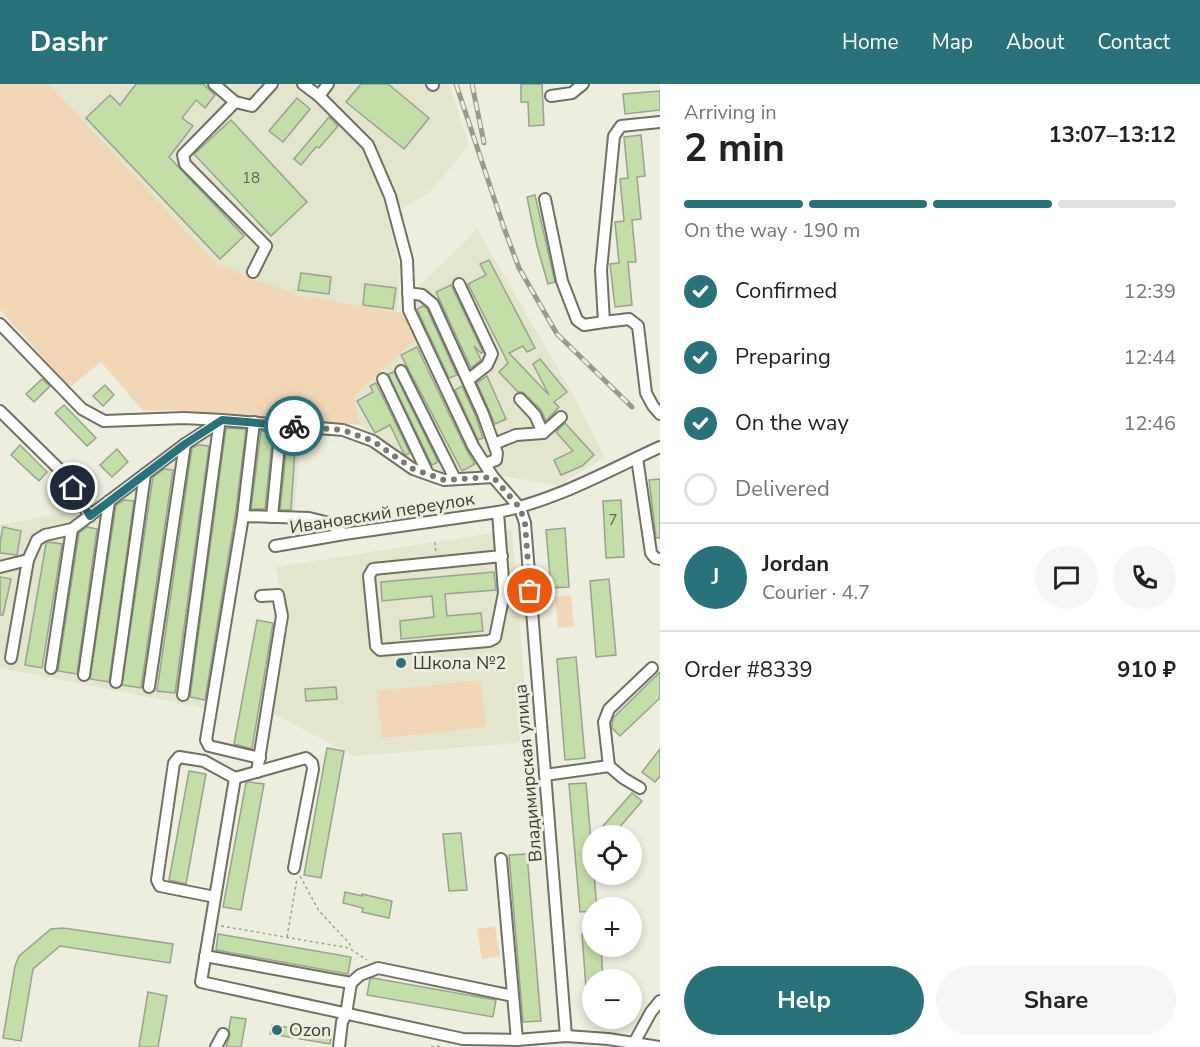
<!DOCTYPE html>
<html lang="en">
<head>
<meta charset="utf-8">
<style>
	:root { --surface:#fff; --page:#f6f6f6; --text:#222; --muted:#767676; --line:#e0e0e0; --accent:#29727a }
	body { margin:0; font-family:"Nunito Sans",sans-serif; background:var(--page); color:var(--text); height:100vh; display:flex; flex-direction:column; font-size:22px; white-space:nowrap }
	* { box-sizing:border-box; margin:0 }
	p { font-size:20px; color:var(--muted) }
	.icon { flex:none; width:33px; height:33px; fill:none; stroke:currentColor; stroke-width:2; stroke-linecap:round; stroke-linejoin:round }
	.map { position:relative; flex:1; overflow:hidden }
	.side { display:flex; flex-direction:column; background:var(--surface); width:540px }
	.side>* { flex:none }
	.fabs { position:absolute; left:582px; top:741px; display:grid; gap:12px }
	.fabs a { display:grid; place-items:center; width:60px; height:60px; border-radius:50%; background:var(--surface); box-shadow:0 3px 9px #0003; font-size:30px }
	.pin { position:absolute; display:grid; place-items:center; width:51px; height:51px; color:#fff; margin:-26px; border:3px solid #fff; border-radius:50%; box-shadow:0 2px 6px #0007 }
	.courier { position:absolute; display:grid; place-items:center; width:60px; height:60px; margin:-30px; border:4px solid #29727a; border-radius:50%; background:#fff; color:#222; box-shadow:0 2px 8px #0007 }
	.headline em { font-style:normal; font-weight:700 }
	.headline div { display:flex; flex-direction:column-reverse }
	.headline { display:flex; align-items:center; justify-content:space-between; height:102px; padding:0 24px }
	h1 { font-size:39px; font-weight:700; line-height:45px }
	.bar { display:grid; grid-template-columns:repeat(4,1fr); gap:9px 6px; align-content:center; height:72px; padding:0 24px }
	.bar i { height:8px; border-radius:4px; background:var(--line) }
	.bar .active { background:var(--accent) }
	.bar p { grid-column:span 4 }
	.line { display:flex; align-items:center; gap:15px; padding:0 24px; border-top:2px solid var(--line) }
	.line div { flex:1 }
	.round { display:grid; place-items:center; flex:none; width:63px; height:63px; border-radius:32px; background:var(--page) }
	ol { padding:0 24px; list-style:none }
	li { display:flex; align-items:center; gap:18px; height:66px }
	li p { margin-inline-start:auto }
	li .icon { padding:6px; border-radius:50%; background:var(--accent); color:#fff; stroke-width:4 }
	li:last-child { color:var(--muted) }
	li i { width:33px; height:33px; border:3px solid var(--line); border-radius:50% }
	.cta { display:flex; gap:12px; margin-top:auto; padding:12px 24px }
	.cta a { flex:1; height:69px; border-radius:36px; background:var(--accent); color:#fff; font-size:24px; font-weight:700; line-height:69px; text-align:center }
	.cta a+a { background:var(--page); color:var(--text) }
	header { display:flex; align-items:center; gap:36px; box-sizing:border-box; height:84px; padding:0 30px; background:var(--accent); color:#fff }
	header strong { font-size:28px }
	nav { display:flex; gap:33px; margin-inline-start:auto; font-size:21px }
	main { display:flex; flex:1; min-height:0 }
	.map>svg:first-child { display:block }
	.built { fill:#e3e5cc }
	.green { fill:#f2d7b7 }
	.building { fill:#c3dea7; stroke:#99a192; stroke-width:1.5 }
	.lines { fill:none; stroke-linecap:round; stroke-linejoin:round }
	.minor-casing { stroke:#707162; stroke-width:14 }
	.path { stroke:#9fa093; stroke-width:1.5; stroke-dasharray:3 3; stroke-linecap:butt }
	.minor { stroke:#fff; stroke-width:10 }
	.rail-casing { stroke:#99998d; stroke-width:5 }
	.rail { stroke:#edeedd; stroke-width:3; stroke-dasharray:9; stroke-linecap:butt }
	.done { stroke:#7a7a70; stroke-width:6; stroke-dasharray:0 10.8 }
	.route { stroke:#29727a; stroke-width:8 }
	.poi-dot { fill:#29727a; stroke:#edeedd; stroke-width:2 }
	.labels { text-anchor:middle; stroke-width:6; stroke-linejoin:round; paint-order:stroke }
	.number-label { font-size:15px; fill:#5e6452 }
	.street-label { font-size:18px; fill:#3c3c35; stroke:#edeedd }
	.poi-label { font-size:18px; fill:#3c3c35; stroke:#edeedd; text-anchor:start }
</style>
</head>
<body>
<header>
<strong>Dashr</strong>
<nav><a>Home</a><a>Map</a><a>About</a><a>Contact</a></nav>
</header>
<main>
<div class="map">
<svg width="660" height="963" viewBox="0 0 660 963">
	<rect width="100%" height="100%" fill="#edeedd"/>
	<g class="built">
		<polygon points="49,0 449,0 469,61 429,109 387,133 400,182 397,229 297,211 250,194 215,178"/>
		<polygon points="477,145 575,314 605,373 559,401 482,389 437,388 404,374 360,341 354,312 418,253 408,230 413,208"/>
		<polygon points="224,340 301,347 294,439 249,437 243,475 214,626 0,584 0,441 90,424 197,348"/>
		<polygon points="512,446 529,658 355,672 272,629 285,530 276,483"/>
	</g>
	<g class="green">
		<polygon points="0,0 49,0 215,178 250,194 297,211 408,230 418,253 354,312 360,341 174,326 143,327 101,278 70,303 0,226"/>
		<polygon points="571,511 574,542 558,544 555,513"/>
		<polygon points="481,596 486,643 382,654 377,607"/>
		<polygon points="495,842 500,872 482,875 477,845"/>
	</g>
	<g class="building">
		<polygon points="136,0 203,0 215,11 205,24 196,16 182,34 193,42 169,73 244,152 220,175 86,34 110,11 120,21"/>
		<polygon points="361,0 388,0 429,34 404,65 346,18"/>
		<polygon points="521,0 542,0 544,41 529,42 528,18 521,18"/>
		<polygon points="660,7 660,26 625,30 623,10"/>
		<polygon points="297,14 310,25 283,58 269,47"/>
		<polygon points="329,33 338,42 319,64 316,63 301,81 294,75"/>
		<polygon points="231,36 307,118 271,152 194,70"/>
		<polygon points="641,51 645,92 637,93 641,135 632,136 636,178 628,178 632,221 615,223 610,180 619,179 615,138 624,137 620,95 628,94 624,53"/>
		<polygon points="535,111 555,198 548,200 537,162 527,113"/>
		<polygon points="489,176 535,264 527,268 523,262 509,269 549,311 533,280 540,275 567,308 554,318 559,323 546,337 541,326 525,310 522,308 518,308 499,288 508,279 468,200 486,191 480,180"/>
		<polygon points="301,189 331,193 329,210 298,206"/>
		<polygon points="365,200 396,204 393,225 363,221"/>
		<polygon points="451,201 483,268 481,269 474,262 481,276 471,284 436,208"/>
		<polygon points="423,222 427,225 457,291 449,294 417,225"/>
		<polygon points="417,263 466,365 475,380 462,387 401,271"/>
		<polygon points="394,288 438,378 432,381 388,290"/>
		<polygon points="487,292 506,335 495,340 477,299"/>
		<polygon points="42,295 50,302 34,318 26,310"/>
		<polygon points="376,299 410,369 406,371 404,370 390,341 375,349 357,317 373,308 370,302"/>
		<polygon points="105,301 114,311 103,322 93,312"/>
		<polygon points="462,302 476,333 483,354 478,356 455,306"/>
		<polygon points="64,321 96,354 87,362 55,329"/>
		<polygon points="565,339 594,371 582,382 561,391 554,376 573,367 556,348"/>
		<polygon points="226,344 246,345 236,426 205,616 190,613"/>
		<polygon points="261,347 273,348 265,425 251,425"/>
		<polygon points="288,349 296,350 291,426 280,426"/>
		<polygon points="20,361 47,388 39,397 11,371"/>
		<polygon points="198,361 209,362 175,609 157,607 192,364"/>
		<polygon points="117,365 128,378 112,393 100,381"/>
		<polygon points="164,385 173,386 141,604 122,601 153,393"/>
		<polygon points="660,395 660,454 656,454 649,396"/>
		<polygon points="124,416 134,417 109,598 90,595 116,421"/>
		<polygon points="621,416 624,473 606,474 603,417"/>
		<polygon points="3,443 21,447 17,471 0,469 0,459"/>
		<polygon points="87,443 97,445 77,590 58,587 79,449"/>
		<polygon points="565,444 569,503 551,504 546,446"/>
		<polygon points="48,458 62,460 42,584 25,581 46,460"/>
		<polygon points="494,488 496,506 445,510 447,532 481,529 483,547 401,555 400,537 434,533 432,512 382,517 381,498"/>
		<polygon points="0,493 11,495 3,531 0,531"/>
		<polygon points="609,495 616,571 596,573 590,497"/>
		<polygon points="257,536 273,539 252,665 234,660"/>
		<polygon points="576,573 585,674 565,676 557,575"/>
		<polygon points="660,588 660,614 620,652 612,644 612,639 614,633"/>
		<polygon points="336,603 337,615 306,617 305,605"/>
		<polygon points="327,664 344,667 321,794 304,791"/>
		<polygon points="660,665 660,692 655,698 642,688"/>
		<polygon points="189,687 206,690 186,800 169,796"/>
		<polygon points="249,698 264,700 241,826 223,823 246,699"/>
		<polygon points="586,699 592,769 592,790 594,790 597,824 592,824 592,827 580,828 569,700"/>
		<polygon points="632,709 642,717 613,751 603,742"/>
		<polygon points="461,749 467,806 449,807 443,750"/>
		<polygon points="527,770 541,937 523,938 509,771"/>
		<polygon points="345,808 362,812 362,810 392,817 389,834 362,828 363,824 343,819"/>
		<polygon points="63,844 173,860 170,879 60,862 33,885 21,957 3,954 15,882 19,872 51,845"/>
		<polygon points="218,850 351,873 348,890 216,866"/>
		<polygon points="582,850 592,850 592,862 601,862 603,896 592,896 592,918 587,918"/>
		<polygon points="373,894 496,916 493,933 367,911 370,895"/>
		<polygon points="148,908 167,912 158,963 139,963"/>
		<polygon points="231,933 246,935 241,963 226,963 230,950 229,945"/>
		<polygon points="272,941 332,950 330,960 270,950"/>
	</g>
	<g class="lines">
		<defs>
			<g id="minor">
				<polyline points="214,0 235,18"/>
				<polyline points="303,0 319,12 368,61 390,112 407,176 409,226 473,362 493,393"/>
				<polyline points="432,0 433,1"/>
				<polyline points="319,12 328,0"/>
				<polyline points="551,12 572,9 583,0"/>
				<polyline points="660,38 621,42 614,52 601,186 604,238 629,235 638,242 646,309 653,322 660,330"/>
				<polyline points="545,115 562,197 577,236 584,241 604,238"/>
				<polyline points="253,188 266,162 185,80 183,71 235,18 252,22 272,0"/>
				<polyline points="459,200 492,270 487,281 468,296"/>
				<polyline points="408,209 422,211 433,220 483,330 497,369 496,376 485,380"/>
				<polyline points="0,240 82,325 104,337 184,334 222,336 343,346 373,357 413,385 444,396 493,393 520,424 525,439 566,952"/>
				<polyline points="401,287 455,395"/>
				<polyline points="383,295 428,390"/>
				<polyline points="520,315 535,331 543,349"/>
				<polyline points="0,327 62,388 90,432"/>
				<polyline points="254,338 243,432 206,656 209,662 260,674"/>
				<polyline points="494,360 516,351 543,349 561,333"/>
				<polyline points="637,374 651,469 655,474 660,475"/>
				<polyline points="498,428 504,509 495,554 489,557 380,566 376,562 369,492 373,485 502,472"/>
				<polyline points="243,432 309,434 329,439 344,450"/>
				<polyline points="272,433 281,341"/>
				<path d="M275,462l69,-12 154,-22c57,-11 109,-41 162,-65"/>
				<polyline points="0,483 28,476 37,456 45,451 72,445 185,360 222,336"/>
				<polyline points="11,574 28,476"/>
				<polyline points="51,584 72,445"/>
				<polyline points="84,591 109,417"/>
				<polyline points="116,598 145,390"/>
				<polyline points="149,603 185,360"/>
				<polyline points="183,611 219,342 218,338"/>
				<polyline points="609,682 604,638 609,625 652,584"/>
				<polyline points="257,688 282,532 278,511 261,512"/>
				<polyline points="545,691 609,682 623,694 640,704"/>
				<polyline points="235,694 306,674 312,679 313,685 294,784"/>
				<polyline points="501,775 517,956"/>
				<polyline points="215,813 160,802 157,796 174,679 179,673 204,677 235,694 201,898 463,955 517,956 566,952 608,955 660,963"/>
				<polyline points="205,872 351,899 360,891 378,884 513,912"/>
				<polyline points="634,959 651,928 660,917"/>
				<polyline points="216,963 223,950"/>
				<polyline points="339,963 342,938 346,930 351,899"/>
			</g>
		</defs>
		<use href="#minor" class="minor-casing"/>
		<g class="path">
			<polyline points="435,458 436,469"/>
			<polyline points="300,792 319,827 350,860 349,863"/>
			<polyline points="221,842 349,864 367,876"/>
			<polyline points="287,853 297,795"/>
			<polyline points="431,963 438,962 440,963"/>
		</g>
		<use href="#minor" class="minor"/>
		<defs>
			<g id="rail">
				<polyline points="456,0 504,144 519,184 557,250 632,323"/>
				<polyline points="472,0 484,59"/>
			</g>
		</defs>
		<use href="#rail" class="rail-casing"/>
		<use href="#rail" class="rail"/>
	</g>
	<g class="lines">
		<polyline class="done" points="294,342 343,346 373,357 413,385 444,396 493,393 520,424 525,439 530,507"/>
		<polyline class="route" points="73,404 90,432 185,360 222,336 294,342"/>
	</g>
	<g class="poi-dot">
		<circle cx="401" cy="579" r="6"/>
		<circle cx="277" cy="946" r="6"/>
	</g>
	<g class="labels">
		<g class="number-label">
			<text x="251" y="99">18</text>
			<text x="613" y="441">7</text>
		</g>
		<g class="street-label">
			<text transform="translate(382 429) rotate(-9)" y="6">Ивановский переулок</text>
			<text transform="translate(528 689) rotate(-95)" y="6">Владимирская улица</text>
		</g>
		<g class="poi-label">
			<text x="413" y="585">Школа №2</text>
			<text x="289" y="952">Ozon</text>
		</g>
	</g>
</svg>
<div class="fabs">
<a><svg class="icon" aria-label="locate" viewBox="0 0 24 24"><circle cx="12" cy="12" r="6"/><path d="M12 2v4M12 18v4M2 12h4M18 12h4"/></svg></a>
<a>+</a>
<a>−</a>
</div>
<div class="pin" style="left:530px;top:507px;background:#ea580c"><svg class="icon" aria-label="bag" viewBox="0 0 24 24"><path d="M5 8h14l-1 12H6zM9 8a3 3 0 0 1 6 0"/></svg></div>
<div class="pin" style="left:73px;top:404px;background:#1f2937"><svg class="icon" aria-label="home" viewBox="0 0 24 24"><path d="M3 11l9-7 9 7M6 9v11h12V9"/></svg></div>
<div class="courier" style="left:294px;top:342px"><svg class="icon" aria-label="bike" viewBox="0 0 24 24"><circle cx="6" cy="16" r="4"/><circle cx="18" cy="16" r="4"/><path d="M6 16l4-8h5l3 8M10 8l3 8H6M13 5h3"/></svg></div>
</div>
<section class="side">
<div class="headline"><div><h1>2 min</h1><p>Arriving in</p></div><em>13:07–13:12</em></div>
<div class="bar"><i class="active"></i><i class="active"></i><i class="active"></i><i></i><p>On the way · 190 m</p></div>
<ol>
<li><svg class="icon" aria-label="check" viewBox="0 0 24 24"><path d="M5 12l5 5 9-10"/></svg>Confirmed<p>12:39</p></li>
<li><svg class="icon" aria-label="check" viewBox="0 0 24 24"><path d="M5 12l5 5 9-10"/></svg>Preparing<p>12:44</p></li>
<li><svg class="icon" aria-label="check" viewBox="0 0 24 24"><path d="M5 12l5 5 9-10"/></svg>On the way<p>12:46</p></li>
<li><i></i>Delivered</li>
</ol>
<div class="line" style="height:108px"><b class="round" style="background:var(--accent);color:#fff">J</b><div><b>Jordan</b><p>Courier · 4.7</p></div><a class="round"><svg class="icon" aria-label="chat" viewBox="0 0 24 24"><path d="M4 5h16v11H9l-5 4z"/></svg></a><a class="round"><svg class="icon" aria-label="phone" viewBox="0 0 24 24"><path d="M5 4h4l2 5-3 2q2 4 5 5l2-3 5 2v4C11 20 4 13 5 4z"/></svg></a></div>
<div class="line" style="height:78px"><div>Order #8339</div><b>910 ₽</b></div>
<div class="cta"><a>Help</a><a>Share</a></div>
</section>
</main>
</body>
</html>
